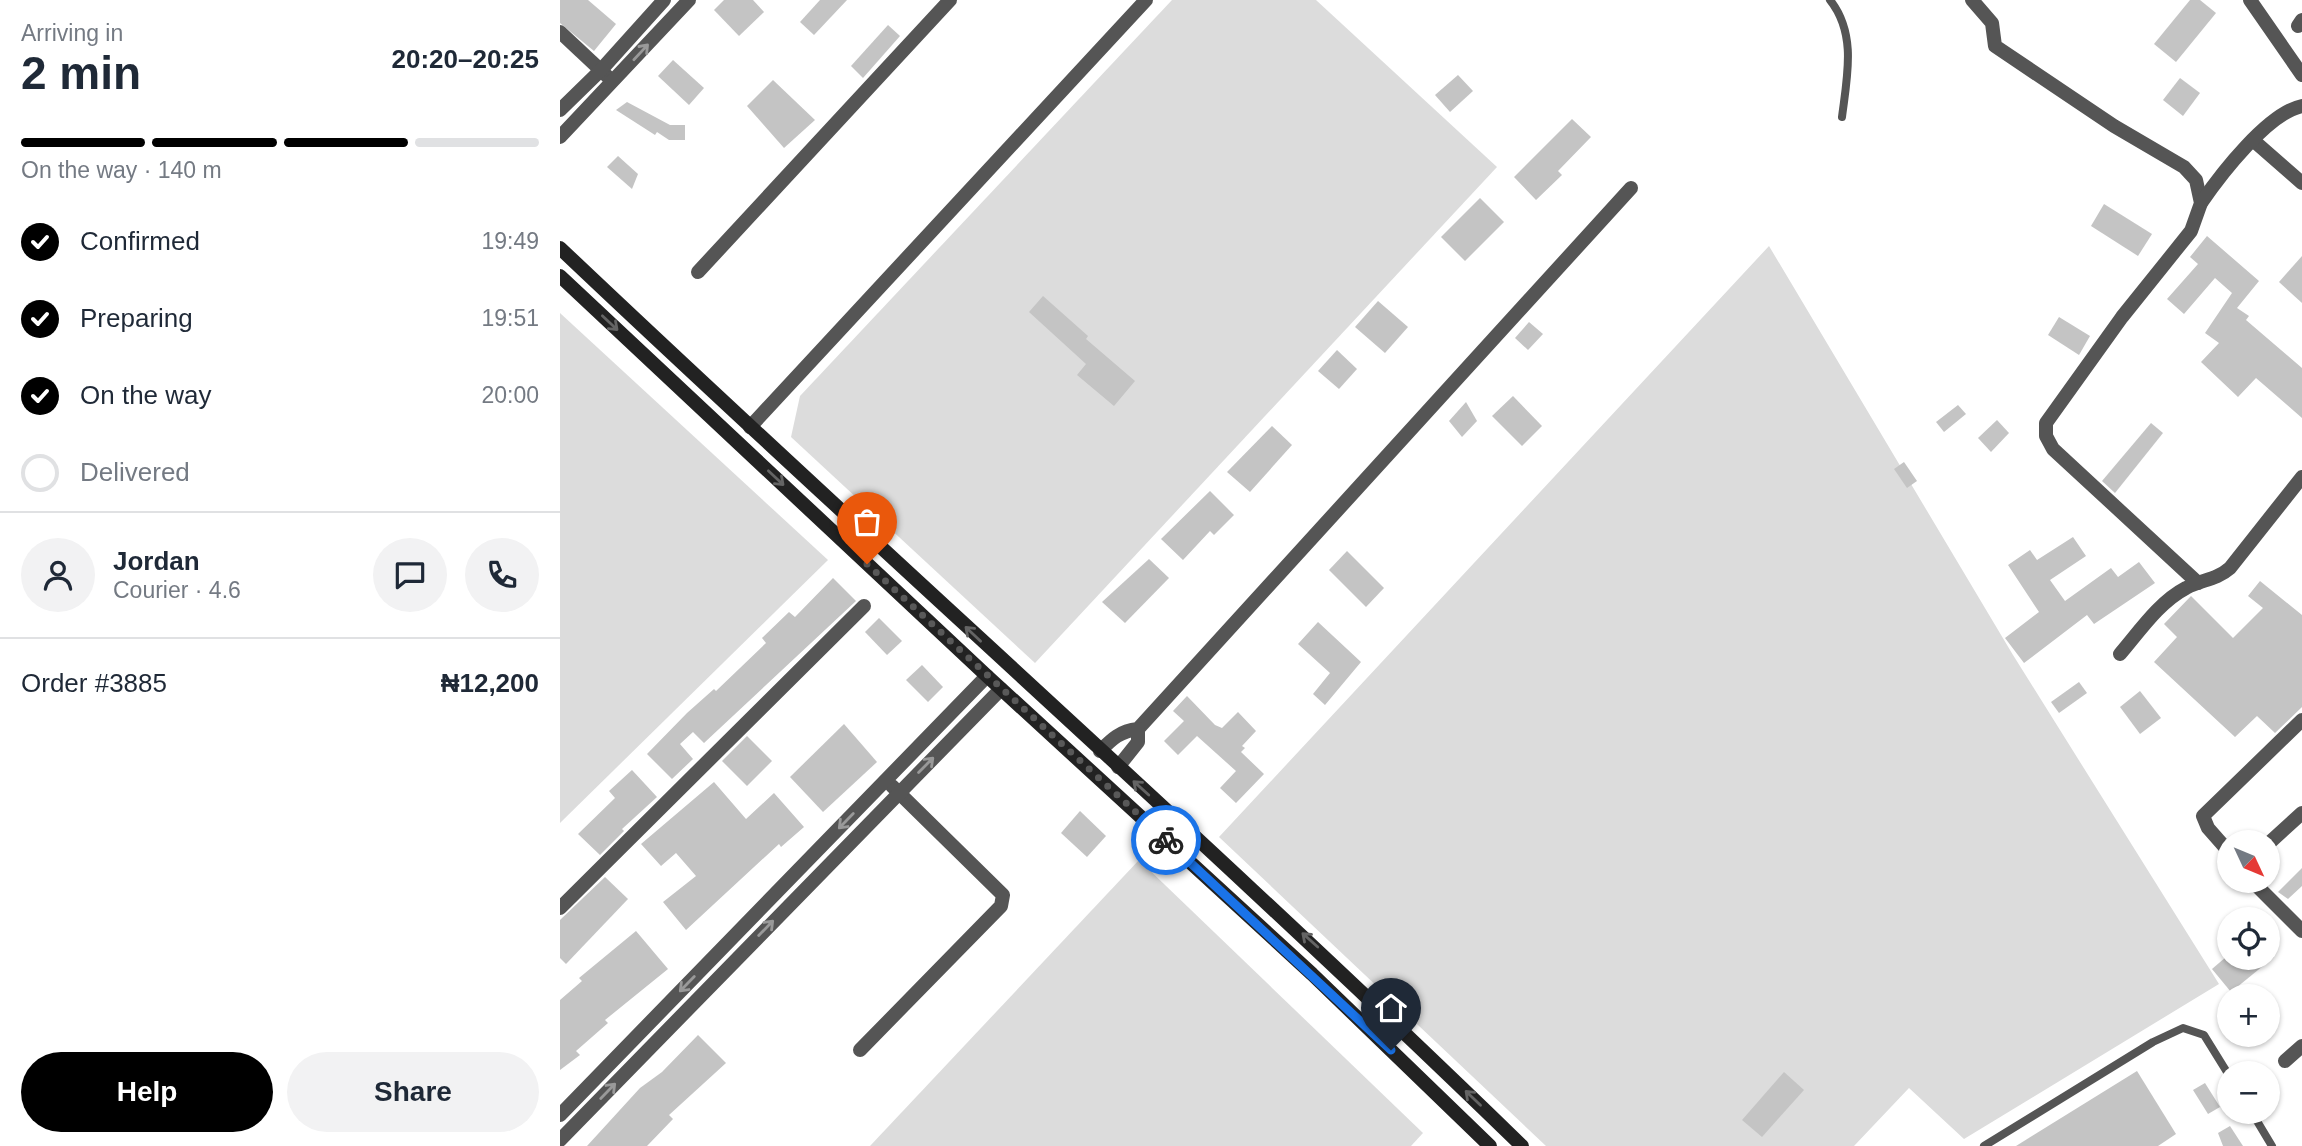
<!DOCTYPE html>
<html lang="en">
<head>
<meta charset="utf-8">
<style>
	:root { --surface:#fff; --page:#f2f2f3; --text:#1f2937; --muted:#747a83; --line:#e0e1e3; --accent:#000 }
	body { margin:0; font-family:Arial,sans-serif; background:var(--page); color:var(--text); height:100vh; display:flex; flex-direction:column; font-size:26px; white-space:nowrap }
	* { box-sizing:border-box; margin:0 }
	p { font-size:23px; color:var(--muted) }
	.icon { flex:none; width:38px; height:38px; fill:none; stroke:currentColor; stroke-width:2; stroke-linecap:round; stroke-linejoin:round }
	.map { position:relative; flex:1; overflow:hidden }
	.panel { display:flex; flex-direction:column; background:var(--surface); width:560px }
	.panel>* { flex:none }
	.needle { width:46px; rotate:134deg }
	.fabs { position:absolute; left:1657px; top:830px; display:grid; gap:14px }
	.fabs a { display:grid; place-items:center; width:63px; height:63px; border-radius:50%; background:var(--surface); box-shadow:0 2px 5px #0004; font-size:35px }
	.pin { position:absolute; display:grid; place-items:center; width:60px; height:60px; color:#fff; margin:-72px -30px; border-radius:50% 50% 50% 0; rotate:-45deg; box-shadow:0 0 7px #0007 }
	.pin .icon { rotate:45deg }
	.courier { position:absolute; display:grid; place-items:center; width:70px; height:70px; margin:-35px; border:5px solid #1a73e8; border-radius:50%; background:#fff; color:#222; box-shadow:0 2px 9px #0007 }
	.headline em { font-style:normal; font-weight:700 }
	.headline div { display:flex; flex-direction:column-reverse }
	.headline { display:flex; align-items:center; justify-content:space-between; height:119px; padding:0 21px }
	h1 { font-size:46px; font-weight:700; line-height:52px }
	.bar { display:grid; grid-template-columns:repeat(4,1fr); gap:10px 7px; align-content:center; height:84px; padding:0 21px }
	.bar i { height:9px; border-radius:5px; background:var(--line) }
	.bar .active { background:var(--accent) }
	.bar p { grid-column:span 4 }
	.line { display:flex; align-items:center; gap:18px; padding:0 21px; border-top:2px solid var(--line) }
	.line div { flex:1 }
	.round { display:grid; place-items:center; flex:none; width:74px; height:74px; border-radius:37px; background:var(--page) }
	ol { padding:0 21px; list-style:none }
	li { display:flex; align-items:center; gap:21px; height:77px }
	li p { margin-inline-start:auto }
	li .icon { padding:7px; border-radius:50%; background:var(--accent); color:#fff; stroke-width:4 }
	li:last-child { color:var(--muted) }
	li i { width:38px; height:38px; border:4px solid var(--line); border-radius:50% }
	.button { display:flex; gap:14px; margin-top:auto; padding:14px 21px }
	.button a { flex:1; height:80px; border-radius:42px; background:var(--accent); color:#fff; font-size:28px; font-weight:700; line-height:80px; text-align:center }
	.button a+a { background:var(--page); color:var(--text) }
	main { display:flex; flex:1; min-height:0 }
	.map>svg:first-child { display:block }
	.green { fill:#dcdcdc }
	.building { fill:#c4c4c4 }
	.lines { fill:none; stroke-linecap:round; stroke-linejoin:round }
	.lane { stroke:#555; stroke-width:8 }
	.street { stroke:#555; stroke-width:14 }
	.secondary { stroke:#222; stroke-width:14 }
	.oneway { stroke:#999 }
	.oneway2 { stroke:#646464 }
	.done { stroke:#595959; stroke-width:7; stroke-dasharray:0 12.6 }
	.route { stroke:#1a73e8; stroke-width:9 }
</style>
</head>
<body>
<main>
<section class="panel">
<div class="headline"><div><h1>2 min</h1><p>Arriving in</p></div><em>20:20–20:25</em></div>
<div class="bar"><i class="active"></i><i class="active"></i><i class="active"></i><i></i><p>On the way · 140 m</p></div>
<ol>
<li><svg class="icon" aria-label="check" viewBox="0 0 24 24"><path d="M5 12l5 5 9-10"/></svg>Confirmed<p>19:49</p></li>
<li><svg class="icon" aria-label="check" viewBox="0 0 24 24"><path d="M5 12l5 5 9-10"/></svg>Preparing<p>19:51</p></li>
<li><svg class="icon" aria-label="check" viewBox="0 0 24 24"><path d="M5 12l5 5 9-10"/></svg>On the way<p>20:00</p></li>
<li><i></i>Delivered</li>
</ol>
<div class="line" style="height:126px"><a class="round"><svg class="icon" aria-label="person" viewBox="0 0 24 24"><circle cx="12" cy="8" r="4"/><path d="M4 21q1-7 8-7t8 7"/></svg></a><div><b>Jordan</b><p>Courier · 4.6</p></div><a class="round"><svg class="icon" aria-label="chat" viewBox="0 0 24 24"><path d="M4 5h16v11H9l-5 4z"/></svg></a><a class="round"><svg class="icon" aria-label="phone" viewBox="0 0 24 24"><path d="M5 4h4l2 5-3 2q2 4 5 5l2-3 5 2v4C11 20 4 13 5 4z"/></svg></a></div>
<div class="line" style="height:91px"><div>Order #3885</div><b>₦12,200</b></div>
<div class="button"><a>Help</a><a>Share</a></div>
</section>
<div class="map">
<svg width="1742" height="1146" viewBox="0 0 1742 1146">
	<rect width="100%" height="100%" fill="#fff"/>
	<g class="green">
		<polygon points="612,0 756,0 937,167 475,663 231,437 240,396"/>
		<polygon points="1209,246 1453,655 1659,984 1404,1139 1349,1088 1294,1146 986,1146 659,837"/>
		<polygon points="0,313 268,560 0,823"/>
		<polygon points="579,860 863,1133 851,1146 310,1146"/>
	</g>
	<g class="building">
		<polygon points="0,0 28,0 56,24 34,51 0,23"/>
		<polygon points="164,0 193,0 204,12 179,36 154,10"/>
		<polygon points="260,0 287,0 254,35 240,22"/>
		<polygon points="1630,0 1640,0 1656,13 1616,62 1594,44"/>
		<polygon points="328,25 340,36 303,78 291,66"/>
		<polygon points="113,60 144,88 129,105 98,76"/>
		<polygon points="898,75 913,91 890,112 875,95"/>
		<polygon points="1620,78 1640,93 1623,116 1603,100"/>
		<polygon points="213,80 255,120 224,148 187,106"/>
		<polygon points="67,102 110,125 125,125 125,140 109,140 97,132 95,135 56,110"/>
		<polygon points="1012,119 1031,137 998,171 1002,175 976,200 954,177"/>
		<polygon points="58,156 78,174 72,189 47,167"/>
		<polygon points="920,198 944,222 905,261 881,237"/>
		<polygon points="1544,204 1592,234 1578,256 1531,226"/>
		<polygon points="1647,236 1699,281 1677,308 1689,316 1686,320 1742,368 1742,418 1696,378 1678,397 1641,362 1659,343 1645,333 1672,293 1655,278 1624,314 1607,299 1638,264 1630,257"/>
		<polygon points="1742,256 1742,303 1719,282"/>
		<polygon points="483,296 528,336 526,339 575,381 554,406 517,375 526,364 469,312"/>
		<polygon points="818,301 848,327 825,353 795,327"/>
		<polygon points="1499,317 1530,336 1519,355 1488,335"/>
		<polygon points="969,322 983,334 968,350 955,338"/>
		<polygon points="777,350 797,369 779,389 758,371"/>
		<polygon points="953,396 982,426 962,446 932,416"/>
		<polygon points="906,402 917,421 902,437 889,421"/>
		<polygon points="1398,405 1406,414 1384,432 1376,422"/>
		<polygon points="1437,420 1449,433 1431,452 1418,438"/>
		<polygon points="1591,423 1603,433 1555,493 1542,481"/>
		<polygon points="712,426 732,445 690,492 667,472"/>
		<polygon points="1344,462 1357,481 1347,488 1334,469"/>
		<polygon points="650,491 674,515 654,535 650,531 623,560 601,539"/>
		<polygon points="1513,537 1526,556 1490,580 1505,601 1551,568 1558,577 1579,562 1595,583 1534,624 1527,615 1464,663 1445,638 1479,612 1448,565 1470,550 1477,560"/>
		<polygon points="787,551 824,588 806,607 769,570"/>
		<polygon points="589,559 609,578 565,623 542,602"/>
		<polygon points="273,578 296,601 144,743 133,732 120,744 133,759 112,779 87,754 127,713 154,689 156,691 206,643 202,638 229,612 235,617"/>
		<polygon points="1700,581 1742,615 1742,707 1715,733 1697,716 1675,737 1594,662 1617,637 1604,624 1631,596 1673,638 1703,608 1688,596"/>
		<polygon points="319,618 342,641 327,655 305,632"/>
		<polygon points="758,622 801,662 765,705 753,694 770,673 738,644"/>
		<polygon points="362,665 383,687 368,702 346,680"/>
		<polygon points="1519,682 1527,693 1499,713 1491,702"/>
		<polygon points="1580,691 1601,718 1580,734 1560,707"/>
		<polygon points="627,696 655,725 662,728 678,712 696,731 682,746 685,748 681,752 704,774 676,803 660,788 676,771 637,736 618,755 604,741 624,721 613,711"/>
		<polygon points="284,724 317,762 263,812 230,777"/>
		<polygon points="187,736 212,761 187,786 162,761"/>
		<polygon points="72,770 97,797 62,829 64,831 40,855 18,834 55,798 49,791"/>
		<polygon points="154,782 186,819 214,793 244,827 221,847 219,844 126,930 103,902 136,876 116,853 101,866 81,844"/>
		<polygon points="520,811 546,836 527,857 501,833"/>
		<polygon points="1742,868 1742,886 1728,899 1718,892"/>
		<polygon points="45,877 68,899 6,964 0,958 0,920"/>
		<polygon points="76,931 108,969 45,1020 48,1023 16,1051 20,1055 0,1070 0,1000 22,981 19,978"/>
		<polygon points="1666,957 1714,957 1671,992 1652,969"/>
		<polygon points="138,1035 166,1063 109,1115 113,1119 87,1146 27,1146 80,1088 102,1072"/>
		<polygon points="1577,1071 1616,1134 1598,1146 1456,1146"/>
		<polygon points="1224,1072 1244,1090 1202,1137 1182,1120"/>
		<polygon points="1645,1083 1660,1107 1648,1114 1633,1090"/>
		<polygon points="1670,1126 1683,1146 1663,1146 1658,1133"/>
	</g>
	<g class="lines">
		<g class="lane">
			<path d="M1270,0c27,34 17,77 12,117"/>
			<polyline points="1691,1111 1712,1146"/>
			<polyline points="1424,1146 1593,1042 1623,1028 1644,1035 1670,1077"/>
		</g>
		<g class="street">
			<polyline points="1412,0 1432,23 1435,46 1554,126 1624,167 1636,180 1641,203 1631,231 1562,317 1486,423 1486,436 1493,449 1638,583"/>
			<polyline points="1690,0 1742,75"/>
			<polyline points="1738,26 1742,20"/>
			<polyline points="0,32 48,77"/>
			<polyline points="0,110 41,70 104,0"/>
			<polyline points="0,137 129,0"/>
			<polyline points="1694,141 1742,183"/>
			<path d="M1641,203c20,-29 67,-90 101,-97"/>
			<polyline points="138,272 390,0"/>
			<polyline points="190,427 586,0"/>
			<path d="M1560,654c19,-22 39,-52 66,-66 16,-9 29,-7 44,-20l72,-91"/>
			<path d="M540,751c12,-12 20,-20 38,-22l493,-541"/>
			<polyline points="558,767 578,742 578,729"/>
			<polyline points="1708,844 1742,813"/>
			<polyline points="1670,853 1648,828 1643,816 1742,720"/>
			<polyline points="1691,880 1742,931"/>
			<polyline points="0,908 304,606"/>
			<polyline points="300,1050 441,906 443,895 332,786"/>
			<polyline points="1725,1061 1742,1046"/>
			<polyline points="0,1115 427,676"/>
			<polyline points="0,1140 441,689"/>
		</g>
		<g class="secondary">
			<path d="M0,248c318,302 647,592 962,898"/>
			<polyline points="0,276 427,676 752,974 930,1146"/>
		</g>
	</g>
	<defs><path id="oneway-shaft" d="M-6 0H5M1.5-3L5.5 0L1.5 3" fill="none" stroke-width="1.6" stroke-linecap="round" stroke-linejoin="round" transform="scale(1.75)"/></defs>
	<g class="oneway">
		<use href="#oneway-shaft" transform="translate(81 52) rotate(-47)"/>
		<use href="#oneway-shaft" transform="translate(366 765) rotate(-45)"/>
		<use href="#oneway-shaft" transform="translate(286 821) rotate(134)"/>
		<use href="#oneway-shaft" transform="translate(206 928) rotate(-46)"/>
		<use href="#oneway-shaft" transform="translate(127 984) rotate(134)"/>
		<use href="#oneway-shaft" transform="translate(48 1091) rotate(-46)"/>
	</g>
	<g class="oneway2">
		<use href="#oneway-shaft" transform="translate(50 323) rotate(43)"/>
		<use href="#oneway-shaft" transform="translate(216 478) rotate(43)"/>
		<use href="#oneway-shaft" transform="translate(413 634) rotate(-137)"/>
		<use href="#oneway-shaft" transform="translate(581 788) rotate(-138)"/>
		<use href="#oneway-shaft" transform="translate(750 940) rotate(-138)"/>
		<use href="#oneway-shaft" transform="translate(913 1098) rotate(-136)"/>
	</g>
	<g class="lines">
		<polyline class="done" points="307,564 606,840"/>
		<polyline class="route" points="606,840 831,1050"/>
	</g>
</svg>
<div class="fabs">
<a><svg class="needle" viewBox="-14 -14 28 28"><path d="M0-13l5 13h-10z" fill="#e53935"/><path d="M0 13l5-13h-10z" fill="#747a83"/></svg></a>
<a><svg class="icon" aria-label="locate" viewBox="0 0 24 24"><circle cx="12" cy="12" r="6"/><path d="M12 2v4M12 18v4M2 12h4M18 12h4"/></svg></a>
<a>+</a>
<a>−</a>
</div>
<div class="pin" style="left:307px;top:564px;background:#ea580c"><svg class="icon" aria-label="bag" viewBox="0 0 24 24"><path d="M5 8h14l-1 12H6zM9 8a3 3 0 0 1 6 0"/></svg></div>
<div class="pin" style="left:831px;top:1050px;background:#1f2937"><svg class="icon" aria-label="home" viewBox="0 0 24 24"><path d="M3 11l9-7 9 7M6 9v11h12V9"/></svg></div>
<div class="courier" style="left:606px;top:840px"><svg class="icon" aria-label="bike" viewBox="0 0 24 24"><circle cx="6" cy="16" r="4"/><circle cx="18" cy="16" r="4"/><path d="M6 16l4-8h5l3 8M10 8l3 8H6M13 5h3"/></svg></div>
</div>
</main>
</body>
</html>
